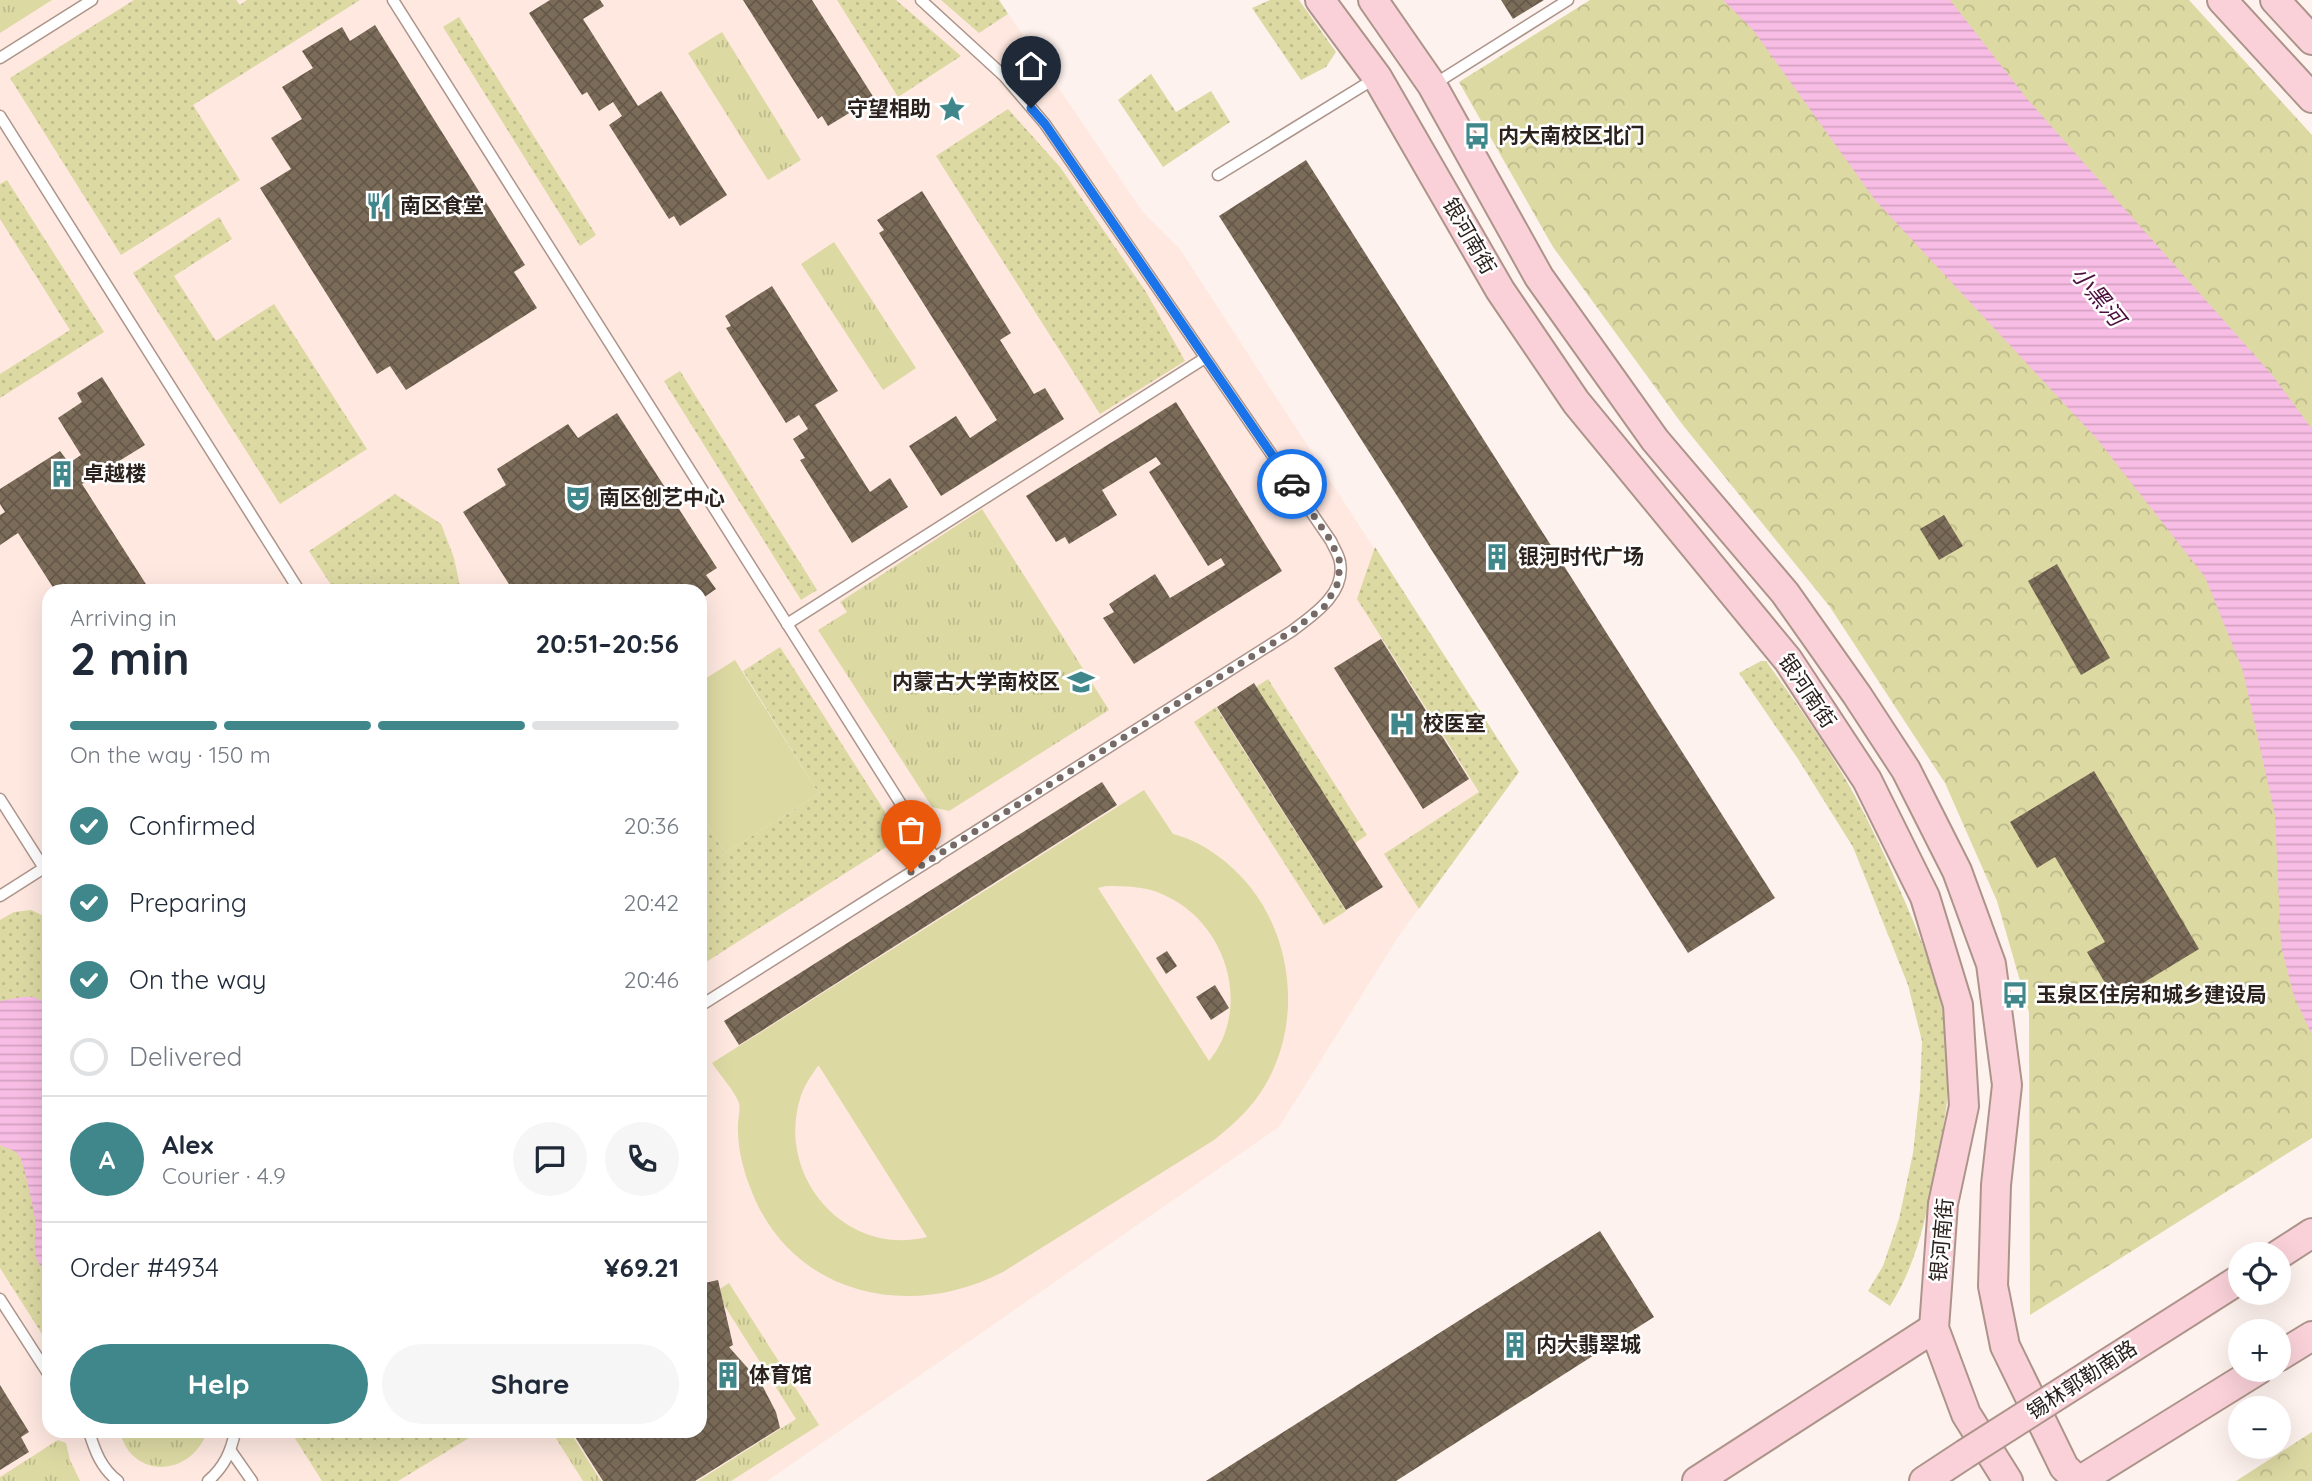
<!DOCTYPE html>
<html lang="en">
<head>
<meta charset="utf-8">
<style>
	:root { --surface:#fff; --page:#f6f6f7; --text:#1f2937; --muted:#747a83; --line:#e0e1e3; --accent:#3f878b }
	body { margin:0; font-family:Quicksand,"Noto Sans SC",sans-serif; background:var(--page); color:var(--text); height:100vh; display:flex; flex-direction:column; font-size:26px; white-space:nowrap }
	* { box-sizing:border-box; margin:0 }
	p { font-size:23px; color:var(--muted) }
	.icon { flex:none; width:38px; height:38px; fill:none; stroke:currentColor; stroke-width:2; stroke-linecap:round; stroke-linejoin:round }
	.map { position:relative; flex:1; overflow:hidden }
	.panel { position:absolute; left:42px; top:584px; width:665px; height:854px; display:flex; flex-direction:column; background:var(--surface); border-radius:21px; box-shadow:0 7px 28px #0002 }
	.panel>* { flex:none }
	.buttons { position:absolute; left:2228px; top:1242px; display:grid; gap:14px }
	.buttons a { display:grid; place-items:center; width:63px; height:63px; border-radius:50%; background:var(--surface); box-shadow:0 7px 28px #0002; font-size:35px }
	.pin { position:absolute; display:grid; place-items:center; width:60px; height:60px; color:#fff; margin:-72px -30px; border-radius:50% 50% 50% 0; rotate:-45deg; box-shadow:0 0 7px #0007 }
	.pin .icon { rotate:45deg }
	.courier { position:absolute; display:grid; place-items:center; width:70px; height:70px; margin:-35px; border:5px solid #1a73e8; border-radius:50%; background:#fff; color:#222; box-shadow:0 2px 9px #0007 }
	.headline em { font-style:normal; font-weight:700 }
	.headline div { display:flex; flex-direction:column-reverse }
	.headline { display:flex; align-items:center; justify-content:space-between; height:119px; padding:0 28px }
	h1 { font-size:46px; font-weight:700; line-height:52px }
	.bar { display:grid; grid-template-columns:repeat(4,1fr); gap:10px 7px; align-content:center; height:84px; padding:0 28px }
	.bar i { height:9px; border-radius:5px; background:var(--line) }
	.bar .active { background:var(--accent) }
	.bar p { grid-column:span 4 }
	.line { display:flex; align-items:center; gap:18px; padding:0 28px; border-top:2px solid var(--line) }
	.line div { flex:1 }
	.round { display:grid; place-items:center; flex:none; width:74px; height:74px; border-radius:37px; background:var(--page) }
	ol { padding:0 28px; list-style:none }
	li { display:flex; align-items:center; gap:21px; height:77px }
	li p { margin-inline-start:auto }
	li .icon { padding:7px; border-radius:50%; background:var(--accent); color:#fff; stroke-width:4 }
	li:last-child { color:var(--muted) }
	li i { width:38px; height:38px; border:4px solid var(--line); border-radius:50% }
	.cta { display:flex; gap:14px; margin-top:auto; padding:14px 28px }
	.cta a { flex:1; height:80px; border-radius:42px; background:var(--accent); color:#fff; font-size:28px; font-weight:700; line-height:80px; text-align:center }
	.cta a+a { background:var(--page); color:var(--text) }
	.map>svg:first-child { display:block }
	.built { fill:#fee8e0; fill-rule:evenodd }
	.grass { fill:url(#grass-tufts) }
	.park { fill:url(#park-crowns) }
	.garden { fill:url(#garden-dots) }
	.pitch { fill:#dcd9a3; fill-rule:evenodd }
	.water { fill:url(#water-rules) }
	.building { fill:url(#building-cross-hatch) }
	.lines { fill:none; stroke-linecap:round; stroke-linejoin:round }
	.lane-casing { stroke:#ad948a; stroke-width:13 }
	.secondary-casing { stroke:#ad948a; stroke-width:32 }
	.lane { stroke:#fff; stroke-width:10 }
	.secondary { stroke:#fad1d9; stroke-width:28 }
	.secondary-bridge-casing { stroke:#ad948a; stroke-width:32; stroke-linecap:butt }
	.secondary-bridge { stroke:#fad1d9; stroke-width:28 }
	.done { stroke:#756a66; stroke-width:7; stroke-dasharray:0 12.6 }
	.route { stroke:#1a73e8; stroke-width:9 }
	.labels { text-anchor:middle; stroke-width:5; stroke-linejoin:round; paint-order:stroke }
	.poi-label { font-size:21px; font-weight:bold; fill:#2b211d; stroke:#fff; text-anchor:start }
	.street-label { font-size:21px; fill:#2b211d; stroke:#fff }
	.water-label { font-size:23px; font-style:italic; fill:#4d0f3e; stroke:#fff }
</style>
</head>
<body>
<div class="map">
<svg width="2312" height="1481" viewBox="0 0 2312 1481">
	<defs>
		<pattern id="grass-tufts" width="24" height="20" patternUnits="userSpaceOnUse" patternTransform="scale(1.75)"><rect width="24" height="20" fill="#dcd9a3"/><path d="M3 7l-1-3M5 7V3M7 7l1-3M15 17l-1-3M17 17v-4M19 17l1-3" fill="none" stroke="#bdba8c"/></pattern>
		<pattern id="park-crowns" width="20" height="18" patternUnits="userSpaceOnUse" patternTransform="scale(1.75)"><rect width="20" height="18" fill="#dcd9a3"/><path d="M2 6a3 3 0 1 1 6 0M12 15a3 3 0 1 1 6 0" fill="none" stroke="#bdba8c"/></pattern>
		<pattern id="garden-dots" width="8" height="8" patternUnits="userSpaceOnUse" patternTransform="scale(1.75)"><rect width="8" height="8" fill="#dcd9a3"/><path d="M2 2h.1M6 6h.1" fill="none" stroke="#bdba8c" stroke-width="1.8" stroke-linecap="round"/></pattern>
		<pattern id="water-rules" width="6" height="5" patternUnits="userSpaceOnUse" patternTransform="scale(1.75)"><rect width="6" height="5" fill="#f8bde4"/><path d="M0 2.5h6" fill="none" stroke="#d5a2c3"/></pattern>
		<pattern id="building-cross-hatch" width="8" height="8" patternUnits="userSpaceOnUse" patternTransform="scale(1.75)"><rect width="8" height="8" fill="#7b6c59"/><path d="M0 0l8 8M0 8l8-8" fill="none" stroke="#655849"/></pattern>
	</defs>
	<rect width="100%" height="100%" fill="#fef2ee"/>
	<path class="built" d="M0,0h999l143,211 38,38 339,523 -119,162 -121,193 -512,354h-767zM49,592h651v840h-651z"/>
	<g class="grass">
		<polygon points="0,0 52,0 0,33"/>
		<polygon points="722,32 801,160 768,180 688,53"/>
		<polygon points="834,242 916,368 883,390 801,264"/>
		<polygon points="982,509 1109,710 949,811 932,807 818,630 847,612 840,602"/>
		<polygon points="729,1283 819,1425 731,1481 698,1481 796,1419 724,1305 720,1289"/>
		<path d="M120,1432h87c-16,45 -75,48 -87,0z"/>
		<polygon points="552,1432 570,1432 601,1481 583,1481"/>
		<polygon points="58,1440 66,1443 70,1460 80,1481 0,1481 0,1477"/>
	</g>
	<g class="park">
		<polygon points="1590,0 2189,0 2312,135 2312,1138 2030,1315 2029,1012 1997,901 1945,783 1830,607 1682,424 1553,247 1459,82"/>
		<polygon points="2312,1432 2312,1481 2236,1481"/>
	</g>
	<g class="garden">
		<polygon points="134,0 236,0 240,5 247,0 360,0 193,105 240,180 121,255 10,78"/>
		<polygon points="837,0 896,0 961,56 898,97"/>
		<polygon points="941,0 999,0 1008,14 979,33"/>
		<polygon points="1270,0 1299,0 1336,52 1326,67 1301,80 1252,8"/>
		<polygon points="459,17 596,235 580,246 443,27"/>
		<polygon points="1151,74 1176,112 1211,91 1230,122 1163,167 1118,100"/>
		<polygon points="1008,109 1060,167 1146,292 1185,361 1100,414 936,156"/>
		<polygon points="7,180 104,332 0,398 0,374 70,330 0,219 0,184"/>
		<polygon points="219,217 232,239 174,276 216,341 274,304 367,449 280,504 133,273"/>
		<polygon points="680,371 817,590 801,600 664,381"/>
		<polygon points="395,494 441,524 454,558 461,591 335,591 309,551"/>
		<polygon points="1375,547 1519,772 1419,909 1384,854 1479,792 1357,599"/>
		<polygon points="780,647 894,826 897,836 891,844 700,966 700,814 725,853 819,794 743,671"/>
		<path d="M1761,661h5c28,39 56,78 80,119 23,40 42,82 60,124 22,51 41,101 43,157 1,38 -7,74 -14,111 -10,49 -18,91 -45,134l-22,-15 15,-25 16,-47 14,-66 7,-63 2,-49 -14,-56 -55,-138 -55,-88 -59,-86z"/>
		<polygon points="1268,679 1367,835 1355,843 1256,687"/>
		<polygon points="1216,707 1346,911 1324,925 1194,722"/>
		<polygon points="31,910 46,917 49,921 49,1345 0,1268 0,920 14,912"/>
		<polygon points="291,1432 479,1432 398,1481 322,1481"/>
	</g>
	<g class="pitch">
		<polygon points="735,660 819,794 725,853 700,814 700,682"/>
		<path d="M1144,790l29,44c31,8 58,29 78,54 46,59 51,149 5,211 -12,16 -27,29 -42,41l-211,132c-96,50 -214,22 -253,-85 -7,-18 -12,-38 -12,-57 -1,-8 3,-20 1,-27 -5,-13 -19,-28 -27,-40zM1106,886c20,0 40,0 58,9 62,27 89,112 45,166l-111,-173zM818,1066h1l108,171c-80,20 -151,-59 -127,-138 3,-12 11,-23 18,-33z"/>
	</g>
	<g class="water">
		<polygon points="1723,0 1950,0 2028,100 2273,376 2312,429 2312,1035 2294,996 2281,946 2275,815 2243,671 2205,577 2097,439 1875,200 1753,30"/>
		<path d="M22,997h12l15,7v269c-22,-12 -11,-37 -14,-55 -4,-20 -8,-40 -14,-59l-5,-7 -16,-7v-144z"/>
	</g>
	<g class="building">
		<polygon points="550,0 600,0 604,6 583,19 638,106 661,91 727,195 680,226 674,216 669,219 609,125 622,116 613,102 599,111 587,92 582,95 529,13"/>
		<polygon points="743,0 812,0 874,98 828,126 822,116 818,119"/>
		<polygon points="1501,0 1544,0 1513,19"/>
		<polygon points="375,25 525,265 514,272 537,308 406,390 390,366 377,374 260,188 291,169 271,138 302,119 282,87 313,68 302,51 342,27 350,41"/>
		<polygon points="1306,160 1775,898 1688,953 1219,216"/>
		<polygon points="922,191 1011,333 1000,340 1034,394 1045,388 1064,419 941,496 909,446 956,416 970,438 997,420 879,233 884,230 877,220"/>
		<polygon points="772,286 838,391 815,405 870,492 890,478 908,507 852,543 800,460 805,458 793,439 808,429 799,415 786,423 726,328 731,326 725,316"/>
		<polygon points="102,377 145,445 82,484 151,592 56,592 18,533 0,545 0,515 5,512 0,504 0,489 60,451 69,463 81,455 58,418 82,402 77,393"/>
		<polygon points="1176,402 1282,571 1134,664 1103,618 1114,612 1109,604 1155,574 1170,598 1225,565 1221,558 1208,566 1149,472 1161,464 1156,457 1102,490 1117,515 1069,544 1065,537 1056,542 1026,496"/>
		<polygon points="617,413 717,568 706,575 716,589 700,600 700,592 514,592 463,512 506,485 497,469 568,424 578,438"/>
		<polygon points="1944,515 1963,546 1939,560 1920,529"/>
		<polygon points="2057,564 2110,658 2081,675 2028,581"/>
		<polygon points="1381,639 1469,779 1423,809 1334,668"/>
		<polygon points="1254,683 1383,887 1346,910 1217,707"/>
		<polygon points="2094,771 2199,949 2115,1000 2087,952 2105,942 2055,857 2037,868 2010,822"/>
		<polygon points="1102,782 1117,805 739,1045 724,1021"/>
		<polygon points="1167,951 1177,966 1166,974 1156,958"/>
		<polygon points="1215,985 1229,1008 1211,1020 1196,997"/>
		<polygon points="1600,1231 1654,1317 1396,1481 1206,1481"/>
		<polygon points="718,1280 733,1345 729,1347 761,1383 776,1412 780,1428 695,1481 603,1481 572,1432 700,1432 700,1284"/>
		<polygon points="0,1385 29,1432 21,1437 29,1452 0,1470"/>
	</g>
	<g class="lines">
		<defs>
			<g id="lane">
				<polyline points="393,0 935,858"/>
				<polyline points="0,58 92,0"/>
				<polyline points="1433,85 1568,0"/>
				<polyline points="0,116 300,592"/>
				<polyline points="1218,175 1374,79"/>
				<polyline points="787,624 1205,358"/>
				<polyline points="0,799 49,876"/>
				<polyline points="0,896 44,868"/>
				<path d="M700,1006l592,-375c21,-16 54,-37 48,-69 -1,-7 -6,-14 -9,-21l-286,-417 -41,-48 -83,-76"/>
				<polyline points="0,1299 49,1375"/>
				<path d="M89,1432c6,19 12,36 29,49"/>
				<polyline points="231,1451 252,1481"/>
				<path d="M208,1481c16,-14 23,-29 27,-49"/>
			</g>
			<g id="secondary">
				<polyline points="1320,0 1377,77 1500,290 1576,402 1788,660 1867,780 1925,897 1958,1005 1964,1106 1943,1204 1934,1328 1966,1414 2008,1481"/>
				<polyline points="1373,0 1432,85 1539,277 1655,440 1785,593 1857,695 1906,770 1957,871 1991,964 2007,1085 1996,1185 1993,1286 2005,1346 2064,1467 2078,1481"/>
				<polyline points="2222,0 2312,98"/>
				<polyline points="2275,0 2312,40"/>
				<polyline points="2278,1255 2312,1233"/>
				<polyline points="2278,1357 2312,1336"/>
				<polyline points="1697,1481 1934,1328"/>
				<polyline points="1924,1481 1965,1454"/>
				<polyline points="2079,1481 2258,1370"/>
			</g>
		</defs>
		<use href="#lane" class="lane-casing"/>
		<use href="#secondary" class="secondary-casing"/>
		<use href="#lane" class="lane"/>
		<use href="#secondary" class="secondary"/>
		<defs>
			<polyline id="secondary-bridge" points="1965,1454 2240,1279"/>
		</defs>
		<use href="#secondary-bridge" class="secondary-bridge-casing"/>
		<use href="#secondary-bridge" class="secondary-bridge"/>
	</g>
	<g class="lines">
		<polyline class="done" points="911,872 1292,631 1325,606 1338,583 1340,562 1331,541 1292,484"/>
		<polyline class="route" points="1031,108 1045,124 1292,484"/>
	</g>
	<defs>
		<symbol id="sight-bare" viewBox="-9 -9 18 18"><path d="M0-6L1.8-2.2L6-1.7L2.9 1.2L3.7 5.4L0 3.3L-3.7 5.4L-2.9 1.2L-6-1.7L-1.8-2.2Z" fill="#3f878b" stroke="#fff" stroke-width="2.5" paint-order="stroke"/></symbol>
		<symbol id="bus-bare" viewBox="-9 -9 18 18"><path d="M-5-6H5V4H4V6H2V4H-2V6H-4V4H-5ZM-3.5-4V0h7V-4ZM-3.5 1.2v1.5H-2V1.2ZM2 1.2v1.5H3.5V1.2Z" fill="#3f878b" stroke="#fff" stroke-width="2.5" paint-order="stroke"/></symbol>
		<symbol id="restaurant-bare" viewBox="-9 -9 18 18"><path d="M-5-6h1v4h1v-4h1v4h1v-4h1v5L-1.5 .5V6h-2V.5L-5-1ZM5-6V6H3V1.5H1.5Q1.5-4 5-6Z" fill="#3f878b" stroke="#fff" stroke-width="2.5" paint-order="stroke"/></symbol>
		<symbol id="building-bare" viewBox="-9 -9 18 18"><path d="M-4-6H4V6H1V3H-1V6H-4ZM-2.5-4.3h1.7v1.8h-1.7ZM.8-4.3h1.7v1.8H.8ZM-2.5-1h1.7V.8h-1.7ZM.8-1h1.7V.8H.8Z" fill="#3f878b" stroke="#fff" stroke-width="2.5" paint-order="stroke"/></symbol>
		<symbol id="theatre-bare" viewBox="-9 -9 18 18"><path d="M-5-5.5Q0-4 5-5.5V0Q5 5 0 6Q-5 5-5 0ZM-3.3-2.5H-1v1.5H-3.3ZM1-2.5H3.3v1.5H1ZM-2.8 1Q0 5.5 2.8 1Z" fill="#3f878b" stroke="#fff" stroke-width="2.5" paint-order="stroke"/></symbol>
		<symbol id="university-bare" viewBox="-9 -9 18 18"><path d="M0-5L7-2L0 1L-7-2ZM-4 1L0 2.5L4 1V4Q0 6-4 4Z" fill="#3f878b" stroke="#fff" stroke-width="2.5" paint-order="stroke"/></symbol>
		<symbol id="hospital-bare" viewBox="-9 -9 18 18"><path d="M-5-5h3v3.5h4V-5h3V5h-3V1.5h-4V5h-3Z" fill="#3f878b" stroke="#fff" stroke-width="2.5" paint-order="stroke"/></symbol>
	</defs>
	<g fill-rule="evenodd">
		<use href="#sight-bare" x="933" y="90" width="38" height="38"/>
		<use href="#bus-bare" x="1458" y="117" width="38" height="38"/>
		<use href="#restaurant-bare" x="360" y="187" width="38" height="38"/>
		<use href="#building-bare" x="43" y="455" width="38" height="38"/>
		<use href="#theatre-bare" x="559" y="479" width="38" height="38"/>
		<use href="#building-bare" x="1478" y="538" width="38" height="38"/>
		<use href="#university-bare" x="1062" y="663" width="38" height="38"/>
		<use href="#hospital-bare" x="1383" y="705" width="38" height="38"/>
		<use href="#bus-bare" x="1996" y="976" width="38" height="38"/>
		<use href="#building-bare" x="1496" y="1326" width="38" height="38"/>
		<use href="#building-bare" x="709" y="1356" width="38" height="38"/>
	</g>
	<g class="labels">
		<g class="poi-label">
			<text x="931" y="116" text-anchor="end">守望相助</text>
			<text x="1498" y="143">内大南校区北门</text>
			<text x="400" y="213">南区食堂</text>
			<text x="83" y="481">卓越楼</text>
			<text x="599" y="505">南区创艺中心</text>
			<text x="1518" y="564">银河时代广场</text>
			<text x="1060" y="689" text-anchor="end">内蒙古大学南校区</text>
			<text x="1423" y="731">校医室</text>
			<text x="2036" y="1002">玉泉区住房和城乡建设局</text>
			<text x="1536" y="1352">内大翡翠城</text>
			<text x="749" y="1382">体育馆</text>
		</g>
		<g class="street-label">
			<text transform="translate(1469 236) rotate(60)" y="7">银河南街</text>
			<text transform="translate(1807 691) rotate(56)" y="7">银河南街</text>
			<text transform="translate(1942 1240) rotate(-85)" y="7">银河南街</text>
			<text transform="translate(2082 1380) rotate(-33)" y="7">锡林郭勒南路</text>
		</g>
		<g class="water-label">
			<text transform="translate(2098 296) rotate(51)" y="8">小黑河</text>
		</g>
	</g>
</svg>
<div class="buttons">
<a><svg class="icon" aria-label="locate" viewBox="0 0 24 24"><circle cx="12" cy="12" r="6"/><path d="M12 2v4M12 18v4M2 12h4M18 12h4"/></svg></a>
<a>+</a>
<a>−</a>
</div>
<div class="pin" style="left:911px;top:872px;background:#ea580c"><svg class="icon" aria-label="bag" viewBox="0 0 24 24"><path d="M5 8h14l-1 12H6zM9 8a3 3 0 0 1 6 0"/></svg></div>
<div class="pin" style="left:1031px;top:108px;background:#1f2937"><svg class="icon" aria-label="home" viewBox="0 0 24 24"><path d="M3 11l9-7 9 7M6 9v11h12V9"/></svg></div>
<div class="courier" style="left:1292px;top:484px"><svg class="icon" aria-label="car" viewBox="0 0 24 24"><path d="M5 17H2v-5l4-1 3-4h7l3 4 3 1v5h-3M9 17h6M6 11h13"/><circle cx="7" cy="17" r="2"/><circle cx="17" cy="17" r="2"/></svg></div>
<section class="panel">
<div class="headline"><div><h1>2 min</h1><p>Arriving in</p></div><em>20:51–20:56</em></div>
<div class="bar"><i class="active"></i><i class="active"></i><i class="active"></i><i></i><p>On the way · 150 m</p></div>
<ol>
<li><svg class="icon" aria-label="check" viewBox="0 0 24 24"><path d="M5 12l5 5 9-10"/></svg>Confirmed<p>20:36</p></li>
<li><svg class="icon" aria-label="check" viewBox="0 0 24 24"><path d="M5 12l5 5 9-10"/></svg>Preparing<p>20:42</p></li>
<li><svg class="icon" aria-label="check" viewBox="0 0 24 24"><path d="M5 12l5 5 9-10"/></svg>On the way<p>20:46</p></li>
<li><i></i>Delivered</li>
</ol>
<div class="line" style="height:126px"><b class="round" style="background:var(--accent);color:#fff">A</b><div><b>Alex</b><p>Courier · 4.9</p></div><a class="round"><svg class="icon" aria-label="chat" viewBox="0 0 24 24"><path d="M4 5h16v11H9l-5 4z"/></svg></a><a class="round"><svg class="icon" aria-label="phone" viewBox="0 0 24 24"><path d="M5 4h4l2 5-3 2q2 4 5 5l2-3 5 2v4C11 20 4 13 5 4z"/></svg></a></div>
<div class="line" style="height:91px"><div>Order #4934</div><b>¥69.21</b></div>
<div class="cta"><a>Help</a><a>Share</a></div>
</section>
</div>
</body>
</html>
